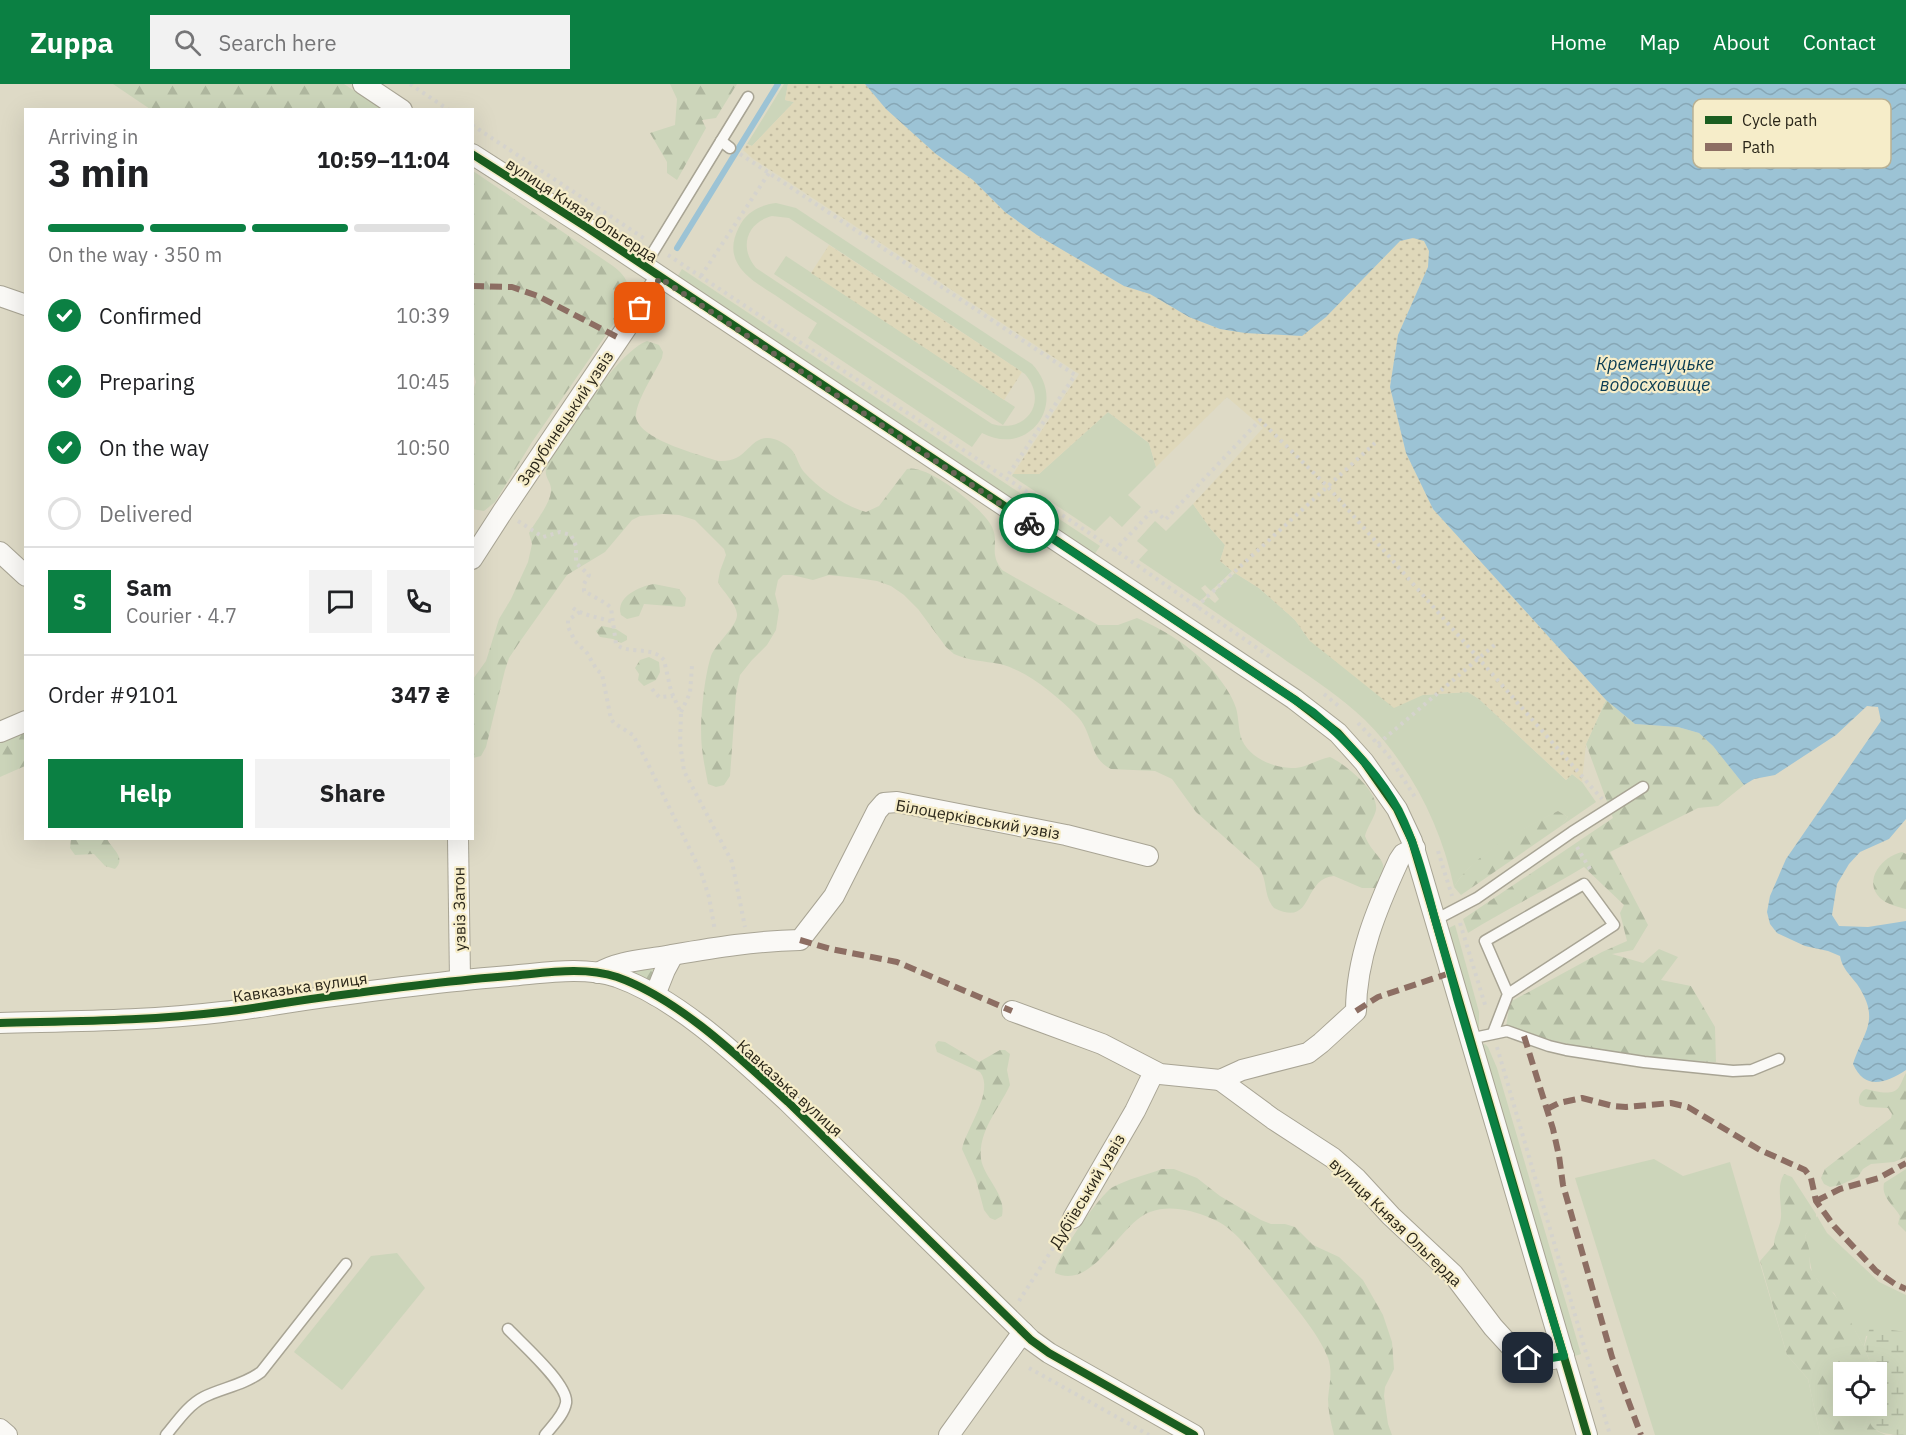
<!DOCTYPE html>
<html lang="en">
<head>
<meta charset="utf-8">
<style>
	:root { --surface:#fff; --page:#f2f2f2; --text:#202124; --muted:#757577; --line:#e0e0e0; --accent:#0b8043 }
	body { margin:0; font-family:"IBM Plex Sans",sans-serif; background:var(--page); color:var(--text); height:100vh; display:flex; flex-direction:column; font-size:22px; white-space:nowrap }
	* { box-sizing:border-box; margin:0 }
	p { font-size:20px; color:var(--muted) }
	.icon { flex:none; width:33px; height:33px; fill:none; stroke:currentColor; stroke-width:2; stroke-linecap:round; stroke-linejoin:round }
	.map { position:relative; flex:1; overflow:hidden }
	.panel { position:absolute; left:24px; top:24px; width:450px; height:732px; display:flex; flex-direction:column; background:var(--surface); border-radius:0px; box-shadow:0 6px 24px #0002 }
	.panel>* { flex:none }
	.fabs { position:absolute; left:1833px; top:1278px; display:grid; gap:12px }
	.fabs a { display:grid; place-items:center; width:54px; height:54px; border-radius:0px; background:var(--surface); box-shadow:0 6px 24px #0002; font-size:30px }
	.pin { position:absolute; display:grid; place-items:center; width:51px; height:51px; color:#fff; margin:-26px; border-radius:12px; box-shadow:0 3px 9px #0006 }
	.courier { position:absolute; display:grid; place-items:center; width:60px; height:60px; margin:-30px; border:4px solid #0b8043; border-radius:50%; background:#fff; color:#222; box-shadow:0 2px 8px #0007 }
	.head em { font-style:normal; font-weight:700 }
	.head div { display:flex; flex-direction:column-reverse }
	.head { display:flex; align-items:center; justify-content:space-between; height:102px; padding:0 24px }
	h1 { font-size:39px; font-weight:700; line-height:45px }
	.bar { display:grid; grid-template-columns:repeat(4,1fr); gap:9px 6px; align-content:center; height:72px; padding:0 24px }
	.bar i { height:8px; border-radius:4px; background:var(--line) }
	.bar .selected { background:var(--accent) }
	.bar p { grid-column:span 4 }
	.line { display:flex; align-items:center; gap:15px; padding:0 24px; border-top:2px solid var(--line) }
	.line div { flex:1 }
	.round { display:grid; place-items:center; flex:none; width:63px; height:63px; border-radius:0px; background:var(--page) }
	ol { padding:0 24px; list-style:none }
	li { display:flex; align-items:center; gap:18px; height:66px }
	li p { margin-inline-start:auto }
	li .icon { padding:6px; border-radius:50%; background:var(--accent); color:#fff; stroke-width:4 }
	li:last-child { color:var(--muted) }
	li i { width:33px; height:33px; border:3px solid var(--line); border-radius:50% }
	.action { display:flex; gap:12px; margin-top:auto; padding:12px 24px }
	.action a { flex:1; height:69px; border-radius:0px; background:var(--accent); color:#fff; font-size:24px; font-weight:700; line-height:69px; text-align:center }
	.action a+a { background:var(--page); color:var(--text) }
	header { display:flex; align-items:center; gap:36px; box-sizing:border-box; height:84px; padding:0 30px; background:var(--accent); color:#fff }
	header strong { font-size:28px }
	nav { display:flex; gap:33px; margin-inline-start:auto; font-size:21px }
	.search { width:420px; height:54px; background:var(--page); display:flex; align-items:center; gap:15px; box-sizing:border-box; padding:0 21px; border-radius:0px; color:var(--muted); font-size:22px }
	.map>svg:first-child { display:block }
	.green { fill:#ccd5ba; fill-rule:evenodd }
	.forest { fill:url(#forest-firs) }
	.wetland { fill:url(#wetland-marsh) }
	.sand { fill:url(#sand-dots) }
	.water { fill:url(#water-waves) }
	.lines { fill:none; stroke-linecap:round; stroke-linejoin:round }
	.stream { stroke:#9cc3d5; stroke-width:6 }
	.service-casing { stroke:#a8a494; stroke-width:13 }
	.minor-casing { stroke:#a8a494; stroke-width:22 }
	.path { stroke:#d5d3cd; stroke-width:4; stroke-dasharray:3 4.5; stroke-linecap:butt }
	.service { stroke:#faf9f6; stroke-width:10 }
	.minor { stroke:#faf9f6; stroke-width:20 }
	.quiet { stroke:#8d6e63; stroke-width:6; stroke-dasharray:12 6; stroke-linecap:butt }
	.cycleway-casing { stroke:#f6edc9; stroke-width:11 }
	.cycleway { stroke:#1b5e20; stroke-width:8 }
	.done { stroke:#696556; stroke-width:6; stroke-dasharray:0 10.8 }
	.route { stroke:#0b8043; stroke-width:8 }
	.labels { text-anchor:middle; stroke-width:4.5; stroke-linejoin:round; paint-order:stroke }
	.street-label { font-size:16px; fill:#2a2619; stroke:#f6edc9 }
	.water-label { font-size:18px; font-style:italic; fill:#093b52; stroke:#f6edc9 }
	.key { fill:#f6edc9; stroke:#b9b194; stroke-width:1.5 }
	.key-label { font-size:16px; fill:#2a2619 }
</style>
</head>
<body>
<header>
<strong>Zuppa</strong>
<div class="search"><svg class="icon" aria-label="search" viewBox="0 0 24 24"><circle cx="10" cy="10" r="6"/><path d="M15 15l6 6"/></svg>Search here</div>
<nav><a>Home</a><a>Map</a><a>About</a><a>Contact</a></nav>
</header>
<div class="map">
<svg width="1906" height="1351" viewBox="0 0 1906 1351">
	<defs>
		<pattern id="forest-firs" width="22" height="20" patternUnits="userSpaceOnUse" patternTransform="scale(1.5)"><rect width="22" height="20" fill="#ccd5ba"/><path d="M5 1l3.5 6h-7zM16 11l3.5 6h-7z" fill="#afb79f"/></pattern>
		<pattern id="wetland-marsh" width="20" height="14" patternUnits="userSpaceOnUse" patternTransform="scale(1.5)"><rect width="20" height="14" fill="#ccd5ba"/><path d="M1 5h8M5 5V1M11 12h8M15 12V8" fill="none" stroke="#afb79f"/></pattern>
		<pattern id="sand-dots" width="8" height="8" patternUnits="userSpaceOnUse" patternTransform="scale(1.5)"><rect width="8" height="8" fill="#dfd8ba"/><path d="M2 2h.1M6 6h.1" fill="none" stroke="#c0b99f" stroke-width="1.8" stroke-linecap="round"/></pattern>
		<pattern id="water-waves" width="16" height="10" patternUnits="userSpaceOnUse" patternTransform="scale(1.5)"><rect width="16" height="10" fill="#9cc3d5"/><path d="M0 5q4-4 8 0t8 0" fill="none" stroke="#87a7b6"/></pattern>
	</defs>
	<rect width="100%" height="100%" fill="#dedac6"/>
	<g class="green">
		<polygon points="784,0 788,0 785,16 794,18 752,62 747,60"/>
		<path d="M776,119l20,5 236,156c37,39 -3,94 -50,69l-10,14 -164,-109 9,-15c-14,-9 -28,-18 -42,-28 -26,-16 -54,-33 -36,-68 7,-15 21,-22 37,-24zM772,132l17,2 236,156c24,28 1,60 -33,50l-236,-156c-17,-20 -10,-45 16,-52z"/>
		<polygon points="786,172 1015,323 1003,341 774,190"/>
		<polygon points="682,185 1100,462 1094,471 676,195"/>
		<polygon points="1108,328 1149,359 1156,383 1128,411 1141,423 1122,443 1110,432 1095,447 1012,392 1013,390 1039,390"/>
		<polygon points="1193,420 1210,444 1225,461 1220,477 1232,487 1211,507 1205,501 1201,504 1207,511 1200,517 1139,476 1148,466 1137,457 1155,437 1166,447"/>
		<path d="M1235,489l24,15 36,32 15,21 113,54 45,-3 11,7 87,81 6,-6 10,8 14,20 -35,24 7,-9 -10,-6c-32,16 -86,45 -104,76 -13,-62 -44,-122 -89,-167 -23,-22 -50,-40 -77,-58 -28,-20 -57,-39 -86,-59l6,-6 7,6 4,-4 -5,-7z"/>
		<polygon points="1455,841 1479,928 1479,944 1476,944 1447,845"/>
		<polygon points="1485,960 1488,963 1497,984 1581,1270 1572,1273 1481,961"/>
		<polygon points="1654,1075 1683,1092 1730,1078 1787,1271 1808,1295 1820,1351 1655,1351 1575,1094"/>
		<polygon points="1817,1132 1827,1149 1879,1198 1906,1211 1906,1248 1894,1247 1866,1252 1864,1263 1834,1209 1819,1198 1812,1188 1805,1152"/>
		<polygon points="397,1169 425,1204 342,1306 294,1268 371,1172"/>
	</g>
	<g class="forest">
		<polygon points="113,0 344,0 382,25 150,25"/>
		<polygon points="670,0 737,0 716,34 702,36 706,44 677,96 667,89 667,78 650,49 675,41 677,15"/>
		<path d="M473,87l140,95c21,16 18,28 6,50l-87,126 -37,60 -11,9 -12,-2v-116l4,-11 -4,-14z"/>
		<path d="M647,257l12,4 4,7 -1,6c-8,16 -24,40 -26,56 -3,24 64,41 82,47 29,2 29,-21 48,-23 8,-1 19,5 25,11 6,6 7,16 13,23 15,17 41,34 62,40l13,-6 28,-37c20,-6 77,40 85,58 8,17 -4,25 10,43l96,55h20l19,-7c30,13 60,32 81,59 7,9 14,19 18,31 3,10 2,22 6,32 8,18 30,27 49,28 14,1 26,-9 39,-11 15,7 49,34 46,53 -2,9 -9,17 -11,26 9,24 30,23 11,52h-14l-28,-12c-33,3 -19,52 -60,32 -11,-12 -6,-28 -15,-40l-63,-56 -24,-33 -17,-8 -44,-2c-22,-10 -18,-37 -34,-53 -21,-21 -49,-45 -77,-52 -16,-3 -31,-3 -46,-10l-8,-7 -28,-38 -14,-14 -13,-9 -14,-5 -20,-3 -28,-3 -16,5 -21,-5h-9l-5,5 -3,14 4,16 -3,20 -9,15 -15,15 -12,15 -4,19 -6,82 -6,9 -8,2 -8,-3c-2,-12 -5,-24 -6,-36 -3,-23 2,-70 9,-92 5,-13 27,-30 26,-42 -1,-11 -14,-22 -19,-32l2,-11 6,-16 -2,-6 -29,-29 -16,-5 -16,-1 -23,2 -8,4 -27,32 -38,23 -46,65 -12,18 -4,12 -19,77 -5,9 -8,2v-79l13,-18 13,-42 12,-20 17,-37 4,-18 -3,-11c7,-12 21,-29 22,-42 1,-9 -7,-13 -5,-23 14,-29 72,-117 101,-127z"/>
		<path d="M654,500l25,5 7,9 -1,8 -3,1 -38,-3 -5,12 -12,3 -6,-4c-6,-18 19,-29 33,-31z"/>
		<polygon points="602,542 616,545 627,552 627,556 621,559 613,555 600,553 596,547"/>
		<polygon points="649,573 659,578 660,588 656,596 644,602 638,596 639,590 635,584 640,576"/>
		<path d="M1606,616l29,24 43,3 21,6 14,13 31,39 -26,21 -20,2 -88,44 38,73 -15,25 -21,4 31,9 16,-14 19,8 -17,23 30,6 24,41 1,35c-68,0 -145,-14 -210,-35l4,-25 92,-50 25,-11 -7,-28 4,-8 -40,-38c-38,23 -78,42 -116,66l-5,-14 150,-101 -27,-74z"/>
		<polygon points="25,647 25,682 0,693 0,656"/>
		<path d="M1558,727l10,6 -7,9 -100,69 -7,-8c17,-31 72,-61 104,-76z"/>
		<path d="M71,755h36c5,10 20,19 8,30l-10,-3 -11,-12 -19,1 -5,-7z"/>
		<path d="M1902,768l4,2v55c-8,-2 -20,-5 -26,-11 -18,-18 3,-42 22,-46z"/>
		<polygon points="655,883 653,901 629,892 628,886"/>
		<path d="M938,957l7,1 34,20 21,-12h5l5,4 -3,16 3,15c-11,24 -32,46 -29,74 3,19 26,36 21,57l-7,4 -5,-2 -6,-8 -8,-30 -14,-31c4,-20 33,-58 18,-77l-43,-20 -2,-7z"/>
		<path d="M1906,989v84l-12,5 -23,2 -8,5 -5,8 -18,8 -10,2 -6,-3 -3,-6 4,-9 66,-51 1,-4 -4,-6 -22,-1 -6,-2c-3,-5 0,-14 6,-16 10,2 26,8 33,-2 3,-5 4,-9 7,-14z"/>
		<path d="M1162,1085h12l23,9 23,18 41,24 10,4h14l10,3 18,18 26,12 24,23 20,35 9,27 2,27 -9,18 -1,9 4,28 4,11h-58c-3,-12 -6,-24 -6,-36 1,-14 5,-27 0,-41 -8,-24 -44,-65 -61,-86 -12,-15 -24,-32 -39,-44 -12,-9 -24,-13 -38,-17 -13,-3 -27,-4 -40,1 -31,11 -56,79 -95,61 0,-14 45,-79 58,-86 15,-8 33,-12 49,-18z"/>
		<path d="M1906,1085v63l-8,-8 2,-8c-6,-11 -19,-18 -16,-33z"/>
		<path d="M1784,1090l8,3 24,37v6l-11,16 4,13 1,19 9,14 11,7 10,13 24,45 10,25h-30v34h32l-8,8 9,17 9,4h-66l-12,-56 -21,-24 -27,-94 14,-16c0,-11 6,-17 7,-28 1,-13 -5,-31 3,-43z"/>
	</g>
	<path class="wetland" d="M1870,1243l36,5v103c-16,0 -42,-1 -36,-24l9,-10 -3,-29h-2l-10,-25z"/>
	<g class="sand">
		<polygon points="788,0 865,0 886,25 936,70 973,96 1005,128 1037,151 1124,202 1150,210 1189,233 1220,245 1271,251 1400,157 1414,154 1443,125 1428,183 1398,251 1390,303 1406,369 1433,425 1606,616 1586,660 1582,698 1572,690 1566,696 1479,615 1468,608 1423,611 1394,624 1310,557 1295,536 1259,504 1235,489 1220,477 1225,461 1210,444 1193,420 1263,344 1227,313 1156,383 1149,359 1108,328 1039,390 1013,390 1079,290 752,74 743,66 747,60 752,62 794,18 785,16"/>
		<polygon points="829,161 1022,288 1004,316 811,189"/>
	</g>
	<path class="water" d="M865,0h1041v735l-17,20 -29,13 -11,12 -12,20 -5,31 7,11 29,1 38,-6v149c-20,13 -41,21 -53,-6 11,-34 28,-44 4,-80 -7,-9 -15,-16 -17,-28l-12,-5 -23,-5 -28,-13 -7,-9 -3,-12 3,-16 16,-37 95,-138 -3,-14 -11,-1 -31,29 -61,40 -21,4 -10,6 -31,-39 -14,-13 -21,-6 -43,-3 -29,-24 -173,-191 -27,-56 -16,-66 8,-52 30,-68 1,-16 -5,-10 -11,-3 -13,3 -74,76 -24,19 -57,-3 -25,-4 -31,-12 -39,-23 -26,-8 -87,-51 -32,-23 -32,-32 -37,-26 -50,-45z"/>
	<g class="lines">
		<polyline class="stream" points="677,164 778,0"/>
		<defs>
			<g id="service">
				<polyline points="721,57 748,13"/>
				<polyline points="644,183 721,57 730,64"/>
				<polyline points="1435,836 1477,814 1572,748 1643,703"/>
				<polyline points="1493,949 1508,910 1614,841 1584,800 1485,857 1508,910"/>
				<polyline points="1469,955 1507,947 1549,962 1566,966 1644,978 1733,987 1752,986 1779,975"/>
				<path d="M508,1245c13,14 61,56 58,74 -2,12 -14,23 -21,32"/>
				<path d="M166,1351c11,-13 22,-30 38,-38 18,-9 40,-12 57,-25l85,-108"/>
			</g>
			<g id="minor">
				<polyline points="363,0 402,26"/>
				<polyline points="472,70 586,143 1294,615 1338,649 1364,678 1397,725 1412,757 1587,1351"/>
				<polyline points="0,212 26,221"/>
				<polyline points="0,468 26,492"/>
				<polyline points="472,475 503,427 660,194"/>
				<polyline points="0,648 26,637"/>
				<polyline points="458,754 460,896"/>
				<path d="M598,889c20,-12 45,-13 68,-17 47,-8 86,-15 134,-16l34,-44 43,-85 7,-8 13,-1 169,33 82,21"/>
				<polyline points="655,911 665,886 673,871"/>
				<path d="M1012,927l90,33 58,30 60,6 22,-10 66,-17 13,-10 35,-32c0,-53 21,-103 43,-151l4,-6 12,-6"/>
				<path d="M0,939c74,-2 148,-2 222,-11 30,-3 59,-9 89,-13 66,-9 132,-18 198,-23 36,-3 74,-10 108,1 62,22 124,82 171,125l243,238 18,13 145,82"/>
				<polyline points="1220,996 1273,1035 1333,1074 1356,1094 1391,1132 1453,1190 1493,1243 1514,1266 1522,1271 1537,1275 1553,1275 1564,1272"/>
				<polyline points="1073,1134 1135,1027 1154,988"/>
				<polyline points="0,1345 7,1351"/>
				<polyline points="949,1351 1023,1248"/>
			</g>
		</defs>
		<use href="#service" class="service-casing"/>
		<use href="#minor" class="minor-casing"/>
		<g class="path">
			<polyline points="410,0 449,26"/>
			<polyline points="472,41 645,155"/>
			<polyline points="740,70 1075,291 1006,394"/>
			<polyline points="668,171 1115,466 1273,575"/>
			<polyline points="701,192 769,89"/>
			<path d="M518,437l25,16 17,-5 11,3 5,11v17l13,12 -5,9v7l23,13 4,4 5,36c12,11 35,1 48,16l7,31 10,22 -1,30 4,28 48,91 13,65"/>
			<polyline points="1114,467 1154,425 1165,436 1260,336 1328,403 1602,715"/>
			<polyline points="1196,523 1375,359"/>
			<path d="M573,524c11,8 26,9 40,14"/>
			<polyline points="580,528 568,536 568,543 575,557 587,569 597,586 602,590 611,635 614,639 633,651 647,678 701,788 709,813 715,847"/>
			<polyline points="652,605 659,613 673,612"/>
			<polyline points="1324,610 1341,624"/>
			<polyline points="681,628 690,609 692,582"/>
			<polyline points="1358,639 1388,671 1415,713"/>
			<polyline points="1378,660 1498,558"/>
			<polyline points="1577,763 1590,785 1589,788"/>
			<polyline points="1438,767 1452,812"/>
			<polyline points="1460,839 1486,924"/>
			<polyline points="1497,963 1610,1351"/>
			<polyline points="1019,1217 1062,1150"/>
			<polyline points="1029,1284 1149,1351"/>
		</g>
		<use href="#service" class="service"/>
		<use href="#minor" class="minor"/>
		<g class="quiet">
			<polyline points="472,202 512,203 538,212 619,254"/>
			<polyline points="800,856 831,865 897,878 1012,927"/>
			<polyline points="1356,927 1378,913 1450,889"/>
			<polyline points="1524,952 1553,1045 1559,1072 1563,1101 1612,1273 1641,1351"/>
			<polyline points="1547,1025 1559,1019 1582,1014 1613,1022 1626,1023 1671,1019 1688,1023 1760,1066 1805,1086 1811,1094 1816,1117 1834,1142 1876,1187 1895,1200 1906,1205"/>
			<polyline points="1816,1117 1840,1105 1879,1094 1906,1079"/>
		</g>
		<defs>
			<g id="cycleway">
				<polyline points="472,70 586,143 1294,615 1338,649 1364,678 1397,725 1412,757 1587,1351"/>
				<path d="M0,939c74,-2 148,-2 222,-11 30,-3 59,-9 89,-13 66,-9 132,-18 198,-23 36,-3 74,-10 108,1 62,22 124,82 171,125l243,238 18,13 145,82"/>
			</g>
		</defs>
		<use href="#cycleway" class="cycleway-casing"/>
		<use href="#cycleway" class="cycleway"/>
	</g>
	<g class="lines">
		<polyline class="done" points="640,224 660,194 1029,439"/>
		<path class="route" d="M1029,439l284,189c33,28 65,60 86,99 17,34 26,71 36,108 7,26 15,52 22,79 35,119 70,239 107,358l-19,3 -17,-1"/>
	</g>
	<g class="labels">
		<g class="street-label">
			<text transform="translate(582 126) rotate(33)" y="6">вулиця Князя Ольгерда</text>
			<text transform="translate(565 334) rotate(-56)" y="6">Зарубинецький узвіз</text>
			<text transform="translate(978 735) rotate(10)" y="6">Білоцерківський узвіз</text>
			<text transform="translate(459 825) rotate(-91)" y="6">узвіз Затон</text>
			<text transform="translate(300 903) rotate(-8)" y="6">Кавказька вулиця</text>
			<text transform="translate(790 1004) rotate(42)" y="6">Кавказька вулиця</text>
			<text transform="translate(1087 1107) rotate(-59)" y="6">Дубіївський узвіз</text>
			<text transform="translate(1396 1138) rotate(44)" y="6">вулиця Князя Ольгерда</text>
		</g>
		<g class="water-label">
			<text x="1655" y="286">Кременчуцьке<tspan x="1655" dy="21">водосховище</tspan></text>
		</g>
	</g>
	<rect x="1693" y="15" width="198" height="69" rx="9" class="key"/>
	<rect x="1705" y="32" width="27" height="8" fill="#1b5e20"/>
	<rect x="1705" y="59" width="27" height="8" fill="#8d6e63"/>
	<g class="key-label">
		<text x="1742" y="42">Cycle path</text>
		<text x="1742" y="69">Path</text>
	</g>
</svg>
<div class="fabs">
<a><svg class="icon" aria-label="locate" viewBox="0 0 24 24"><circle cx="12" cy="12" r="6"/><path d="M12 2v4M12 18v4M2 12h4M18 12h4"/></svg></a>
</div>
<div class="pin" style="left:640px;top:224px;background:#ea580c"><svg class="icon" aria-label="bag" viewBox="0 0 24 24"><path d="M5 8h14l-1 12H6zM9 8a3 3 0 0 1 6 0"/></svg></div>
<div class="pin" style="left:1528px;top:1274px;background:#1f2937"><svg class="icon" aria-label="home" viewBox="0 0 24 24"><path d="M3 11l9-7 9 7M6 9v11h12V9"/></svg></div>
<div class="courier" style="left:1029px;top:439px"><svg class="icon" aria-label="bike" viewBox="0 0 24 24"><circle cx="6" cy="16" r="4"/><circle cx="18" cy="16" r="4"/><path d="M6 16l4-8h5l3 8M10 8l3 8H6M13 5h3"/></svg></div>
<section class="panel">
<div class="head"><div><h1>3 min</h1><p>Arriving in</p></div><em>10:59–11:04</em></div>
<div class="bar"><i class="selected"></i><i class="selected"></i><i class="selected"></i><i></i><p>On the way · 350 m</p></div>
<ol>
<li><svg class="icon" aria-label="check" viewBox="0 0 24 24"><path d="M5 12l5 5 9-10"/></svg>Confirmed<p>10:39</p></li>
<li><svg class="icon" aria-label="check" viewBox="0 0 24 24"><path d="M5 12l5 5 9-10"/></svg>Preparing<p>10:45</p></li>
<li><svg class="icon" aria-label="check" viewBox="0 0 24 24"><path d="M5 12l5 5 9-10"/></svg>On the way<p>10:50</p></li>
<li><i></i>Delivered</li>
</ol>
<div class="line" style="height:108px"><b class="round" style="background:var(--accent);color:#fff">S</b><div><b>Sam</b><p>Courier · 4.7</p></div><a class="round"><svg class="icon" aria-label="chat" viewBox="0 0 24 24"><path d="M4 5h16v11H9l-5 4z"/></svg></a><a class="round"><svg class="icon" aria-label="phone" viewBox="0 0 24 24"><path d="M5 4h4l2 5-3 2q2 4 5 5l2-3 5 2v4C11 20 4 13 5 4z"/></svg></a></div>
<div class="line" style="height:78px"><div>Order #9101</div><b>347 ₴</b></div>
<div class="action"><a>Help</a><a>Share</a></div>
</section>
</div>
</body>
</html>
